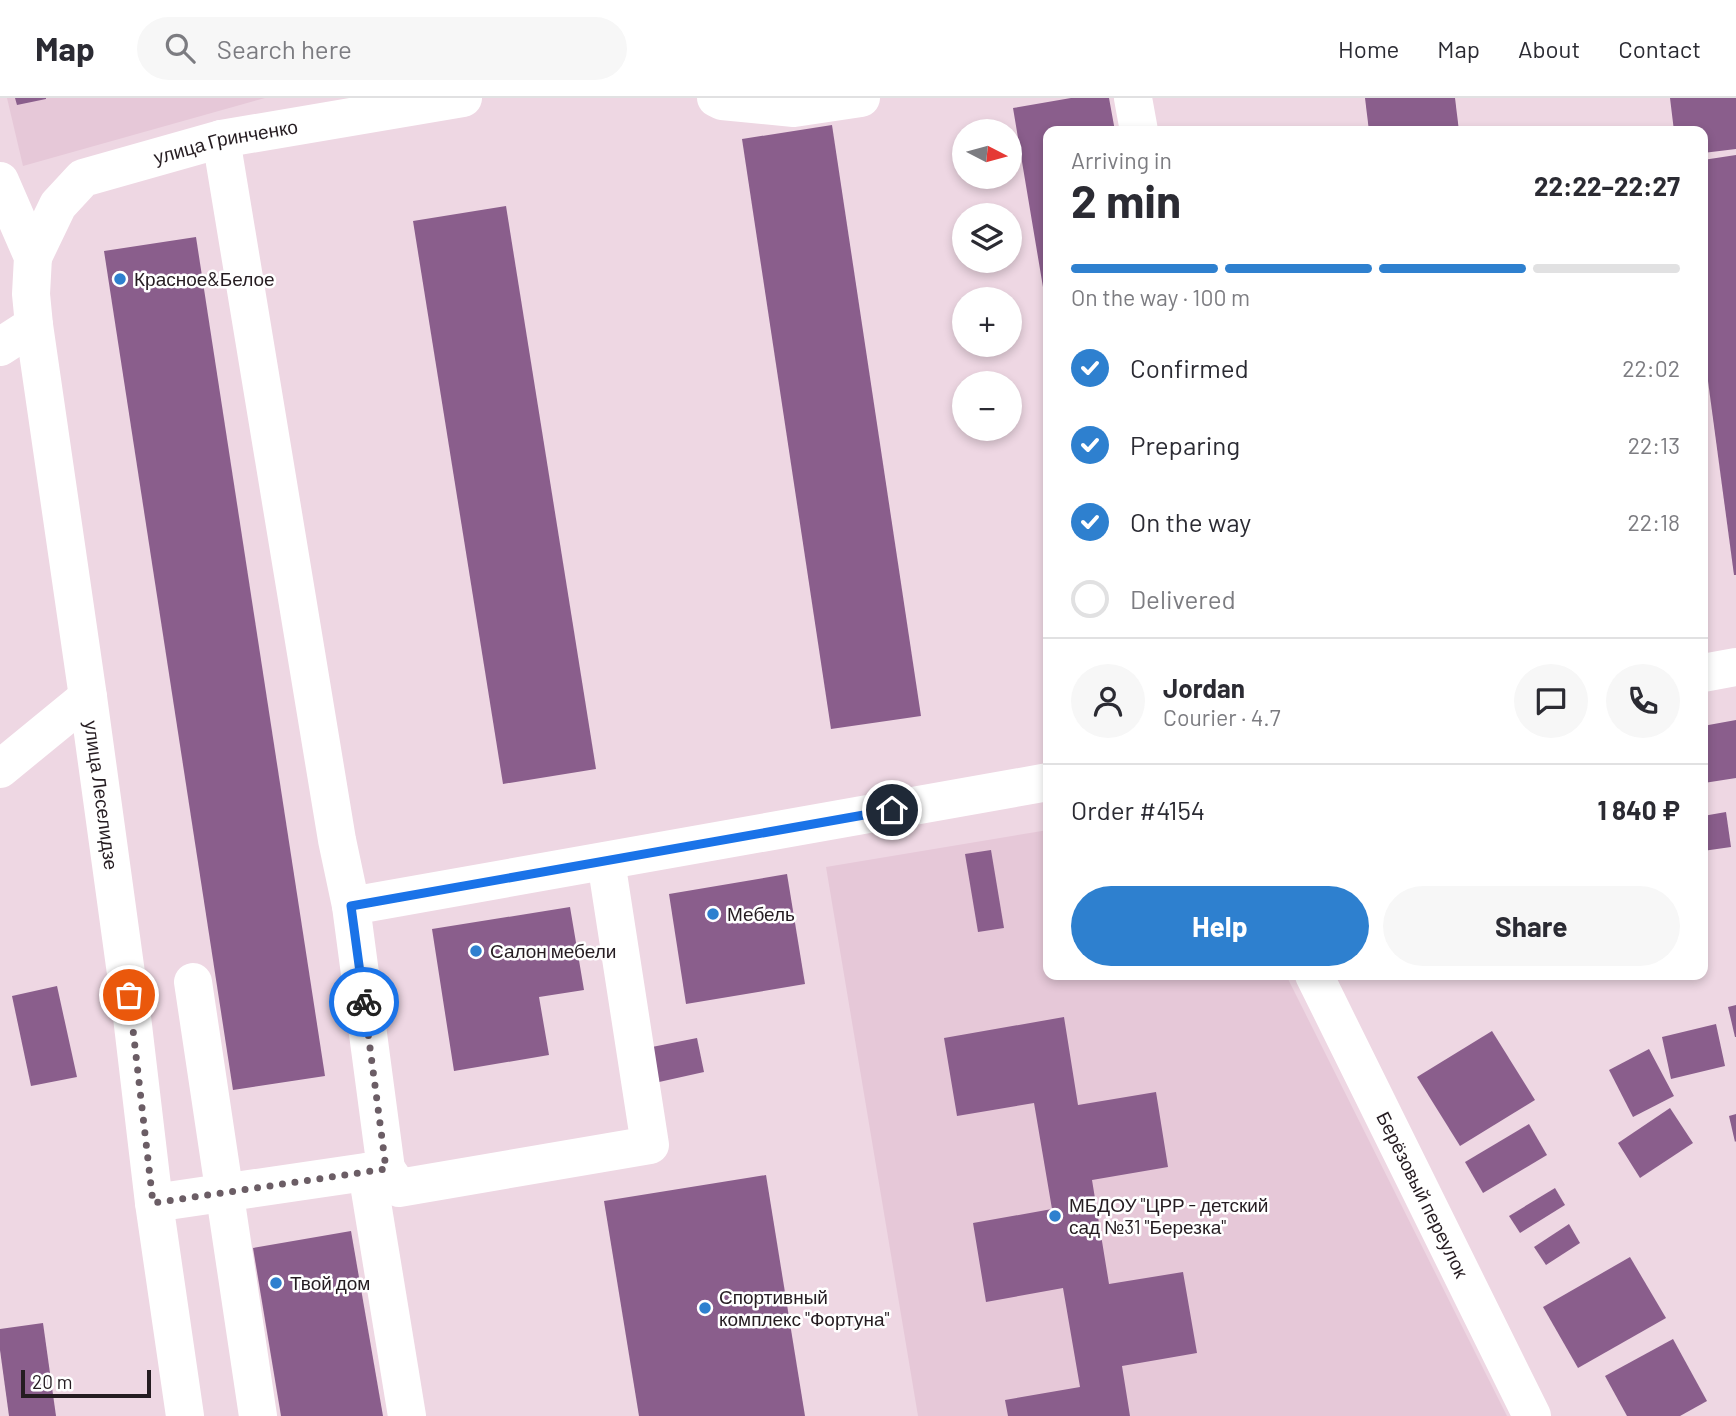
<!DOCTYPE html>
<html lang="en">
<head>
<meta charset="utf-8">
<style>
	:root { --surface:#fff; --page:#f7f7f7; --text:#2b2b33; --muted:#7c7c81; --line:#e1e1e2; --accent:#2e80cf }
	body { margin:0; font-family:Barlow,sans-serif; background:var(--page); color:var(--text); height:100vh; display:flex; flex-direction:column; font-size:26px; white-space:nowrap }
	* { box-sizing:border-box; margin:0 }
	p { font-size:23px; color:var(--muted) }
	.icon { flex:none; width:38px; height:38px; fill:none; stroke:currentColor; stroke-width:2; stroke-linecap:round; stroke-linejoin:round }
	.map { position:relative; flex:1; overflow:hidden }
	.details { position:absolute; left:1043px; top:28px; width:665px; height:854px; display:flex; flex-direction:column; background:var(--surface); border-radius:14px; box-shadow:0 4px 10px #0003 }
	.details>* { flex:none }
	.needle { width:46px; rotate:96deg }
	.buttons { position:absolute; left:952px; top:21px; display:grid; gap:14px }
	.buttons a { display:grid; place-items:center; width:70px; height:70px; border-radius:50%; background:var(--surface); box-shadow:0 4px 10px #0003; font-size:35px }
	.scale { position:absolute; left:21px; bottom:18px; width:130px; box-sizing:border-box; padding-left:7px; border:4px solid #251c21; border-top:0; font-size:19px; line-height:24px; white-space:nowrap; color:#251c21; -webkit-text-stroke:5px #fff; paint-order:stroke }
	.pin { position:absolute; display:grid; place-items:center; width:60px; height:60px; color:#fff; margin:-30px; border:4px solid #fff; border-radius:50%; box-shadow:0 2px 7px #0007 }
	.courier { position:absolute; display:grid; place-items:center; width:70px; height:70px; margin:-35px; border:5px solid #1a73e8; border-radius:50%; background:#fff; color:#222; box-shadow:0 2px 9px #0007 }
	.overview em { font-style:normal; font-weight:700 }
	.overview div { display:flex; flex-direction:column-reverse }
	.overview { display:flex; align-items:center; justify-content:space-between; height:119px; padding:0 28px }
	h1 { font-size:46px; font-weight:700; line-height:52px }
	.bar { display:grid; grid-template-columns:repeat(4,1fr); gap:10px 7px; align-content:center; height:84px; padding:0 28px }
	.bar i { height:9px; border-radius:5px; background:var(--line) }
	.bar .selected { background:var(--accent) }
	.bar p { grid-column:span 4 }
	.line { display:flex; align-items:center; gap:18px; padding:0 28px; border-top:2px solid var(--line) }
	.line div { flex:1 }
	.round { display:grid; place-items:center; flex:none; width:74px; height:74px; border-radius:37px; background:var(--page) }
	ol { padding:0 28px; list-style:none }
	li { display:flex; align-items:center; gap:21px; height:77px }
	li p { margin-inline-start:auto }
	li .icon { padding:7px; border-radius:50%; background:var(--accent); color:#fff; stroke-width:4 }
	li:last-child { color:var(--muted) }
	li i { width:38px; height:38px; border:4px solid var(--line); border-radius:50% }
	.primary-button { display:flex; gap:14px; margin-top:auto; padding:14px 28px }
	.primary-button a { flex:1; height:80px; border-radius:42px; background:var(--accent); color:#fff; font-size:28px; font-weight:700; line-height:80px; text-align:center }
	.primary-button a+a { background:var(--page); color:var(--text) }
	header { display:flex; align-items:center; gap:42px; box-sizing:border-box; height:98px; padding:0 35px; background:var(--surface); border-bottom:2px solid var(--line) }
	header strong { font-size:33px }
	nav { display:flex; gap:38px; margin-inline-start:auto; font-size:24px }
	.search { width:490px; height:63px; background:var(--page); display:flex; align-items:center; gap:18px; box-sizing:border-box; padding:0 24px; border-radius:38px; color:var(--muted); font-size:26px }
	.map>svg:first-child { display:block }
	.built { fill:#e6c8d8 }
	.building { fill:#8a5e8c }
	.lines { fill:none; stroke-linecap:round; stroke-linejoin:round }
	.minor { stroke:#fff; stroke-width:38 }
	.done { stroke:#6b5d65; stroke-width:7; stroke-dasharray:0 12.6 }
	.route { stroke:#1a73e8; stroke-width:9 }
	.poi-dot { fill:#2e80cf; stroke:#fff; stroke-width:2.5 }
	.labels { text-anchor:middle; stroke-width:5; stroke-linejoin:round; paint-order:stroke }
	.street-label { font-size:19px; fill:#251c21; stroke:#fff }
	.poi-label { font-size:19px; fill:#251c21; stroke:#fff; text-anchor:start }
</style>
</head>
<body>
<header>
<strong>Map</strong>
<div class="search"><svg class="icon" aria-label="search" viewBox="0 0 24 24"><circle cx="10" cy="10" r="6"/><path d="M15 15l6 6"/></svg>Search here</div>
<nav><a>Home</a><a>Map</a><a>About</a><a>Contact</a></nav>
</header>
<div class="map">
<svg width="1736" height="1318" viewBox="0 0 1736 1318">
	<rect width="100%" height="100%" fill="#eed7e3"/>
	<g class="built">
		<polygon points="7,0 265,0 23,68"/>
		<polygon points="1048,732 1048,877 1286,877 1507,1318 918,1318 826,769"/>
	</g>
	<g class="building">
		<polygon points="15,0 46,0 46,1 17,7"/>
		<polygon points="1071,0 1109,0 1115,33 1048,33 1047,213 1013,10"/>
		<polygon points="1365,0 1455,0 1459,33 1369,33"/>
		<polygon points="1670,0 1736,0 1736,51 1703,55 1703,33 1674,33"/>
		<polygon points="832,27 921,618 831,631 742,41"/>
		<polygon points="1736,57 1736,477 1734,477 1703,246 1703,62"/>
		<polygon points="506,108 596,671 503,686 413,123"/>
		<polygon points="196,139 325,978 233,992 104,153"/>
		<polygon points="1736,622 1736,680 1704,685 1703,628"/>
		<polygon points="1726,714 1731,749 1703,753 1703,718"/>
		<polygon points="991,752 1004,830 978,834 965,756"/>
		<polygon points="787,776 805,886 686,906 669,796"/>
		<polygon points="570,809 584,892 539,899 549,957 454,973 432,831"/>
		<polygon points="57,888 77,979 31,988 12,898"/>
		<polygon points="1736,907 1736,939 1735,939 1728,909"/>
		<polygon points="1064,919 1078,1007 1156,994 1168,1069 1092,1082 1109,1186 1183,1174 1197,1255 1122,1268 1130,1318 1008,1318 1005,1302 1080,1289 1063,1190 986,1204 973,1125 1052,1111 1034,1005 957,1018 944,940"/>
		<polygon points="1716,926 1725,968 1671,981 1662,939"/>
		<polygon points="1492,933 1535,1002 1460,1048 1417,979"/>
		<polygon points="697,940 704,974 659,984 652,949"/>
		<polygon points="1649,951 1674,998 1633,1019 1609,972"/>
		<polygon points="1670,1010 1693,1045 1640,1080 1618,1045"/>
		<polygon points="1736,1016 1736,1043 1735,1044 1729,1018"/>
		<polygon points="1529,1026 1547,1057 1483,1095 1465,1064"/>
		<polygon points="766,1077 805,1318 639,1318 604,1103"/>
		<polygon points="1555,1090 1565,1107 1520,1135 1509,1118"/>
		<polygon points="1569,1126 1580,1145 1546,1167 1534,1149"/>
		<polygon points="351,1133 383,1318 281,1318 253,1150"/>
		<polygon points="1630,1159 1666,1220 1578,1270 1543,1209"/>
		<polygon points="43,1225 56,1318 9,1318 0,1252 0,1231"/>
		<polygon points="1673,1241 1707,1303 1680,1318 1627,1318 1605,1278"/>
	</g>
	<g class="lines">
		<g class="minor">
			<polyline points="716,0 722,3 794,10 861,0"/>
			<polyline points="1133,0 1139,33"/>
			<path id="s1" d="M0,83l33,76 -2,37 3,31 54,372 44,320 22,186 31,213"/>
			<path id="s2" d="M33,159l25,-52 25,-27 138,-39 242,-41"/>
			<polyline points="0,249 34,227"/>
			<polyline points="1703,575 1736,569"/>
			<polyline points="0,671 88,599"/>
			<polyline points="351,808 1048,684"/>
			<path id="s3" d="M1314,877l218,441"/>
			<polyline points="193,884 258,1318"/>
			<polyline points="386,1071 399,1090 650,1047 606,763"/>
			<polyline points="367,1074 407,1318"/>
			<polyline points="154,1105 386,1071 351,808 337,742 221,41"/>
		</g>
	</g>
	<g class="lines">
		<polyline class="done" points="129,897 153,1105 386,1071 364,904"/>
		<polyline class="route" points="364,904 351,808 892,712"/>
	</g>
	<g class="poi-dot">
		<circle cx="120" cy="181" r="7"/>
		<circle cx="713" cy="816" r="7"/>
		<circle cx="476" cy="853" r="7"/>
		<circle cx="1055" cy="1118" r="7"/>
		<circle cx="276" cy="1185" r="7"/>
		<circle cx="705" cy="1210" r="7"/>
	</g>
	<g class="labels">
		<g class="street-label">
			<text dy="7" stroke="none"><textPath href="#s2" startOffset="242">улица Гринченко</textPath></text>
			<text dy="7" stroke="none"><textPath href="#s1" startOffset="626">улица Леселидзе</textPath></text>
			<text dy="7" stroke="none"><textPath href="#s3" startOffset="245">Берёзовый переулок</textPath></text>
		</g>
		<g class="poi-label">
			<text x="134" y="188">Красное&amp;Белое</text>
			<text x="727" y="823">Мебель</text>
			<text x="490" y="860">Салон мебели</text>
			<text x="1069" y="1114">МБДОУ "ЦРР - детский<tspan x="1069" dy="22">сад №31 "Березка"</tspan></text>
			<text x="290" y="1192">Твой дом</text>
			<text x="719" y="1206">Спортивный<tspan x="719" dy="22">комплекс "Фортуна"</tspan></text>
		</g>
	</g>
</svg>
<div class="buttons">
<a><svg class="needle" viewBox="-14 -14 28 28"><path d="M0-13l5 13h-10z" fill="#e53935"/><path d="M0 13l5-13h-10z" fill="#7c7c81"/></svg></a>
<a><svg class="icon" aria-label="layers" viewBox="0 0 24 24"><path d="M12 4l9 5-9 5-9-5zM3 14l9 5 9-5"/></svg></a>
<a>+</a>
<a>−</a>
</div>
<div class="scale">20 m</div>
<div class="pin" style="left:129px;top:897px;background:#ea580c"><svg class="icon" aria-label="bag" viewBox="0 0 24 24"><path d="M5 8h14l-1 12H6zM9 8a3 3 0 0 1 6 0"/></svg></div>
<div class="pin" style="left:892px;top:712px;background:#1f2937"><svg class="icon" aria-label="home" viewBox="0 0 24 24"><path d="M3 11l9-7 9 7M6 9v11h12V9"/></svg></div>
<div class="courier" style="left:364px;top:904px"><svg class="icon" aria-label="bike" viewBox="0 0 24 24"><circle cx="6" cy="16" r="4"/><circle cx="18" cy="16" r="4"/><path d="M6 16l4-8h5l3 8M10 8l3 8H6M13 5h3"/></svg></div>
<section class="details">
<div class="overview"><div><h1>2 min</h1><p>Arriving in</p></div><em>22:22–22:27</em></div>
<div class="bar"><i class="selected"></i><i class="selected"></i><i class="selected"></i><i></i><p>On the way · 100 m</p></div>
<ol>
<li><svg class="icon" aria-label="check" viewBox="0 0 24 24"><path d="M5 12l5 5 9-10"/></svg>Confirmed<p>22:02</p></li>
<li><svg class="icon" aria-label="check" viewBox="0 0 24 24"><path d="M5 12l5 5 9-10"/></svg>Preparing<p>22:13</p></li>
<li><svg class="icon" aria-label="check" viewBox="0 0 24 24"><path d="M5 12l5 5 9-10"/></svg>On the way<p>22:18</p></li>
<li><i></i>Delivered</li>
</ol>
<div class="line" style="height:126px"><a class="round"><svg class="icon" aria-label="person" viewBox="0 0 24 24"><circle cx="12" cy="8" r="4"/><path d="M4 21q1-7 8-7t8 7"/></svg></a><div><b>Jordan</b><p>Courier · 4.7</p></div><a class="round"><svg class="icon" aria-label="chat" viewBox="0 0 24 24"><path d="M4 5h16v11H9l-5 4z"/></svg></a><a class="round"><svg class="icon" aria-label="phone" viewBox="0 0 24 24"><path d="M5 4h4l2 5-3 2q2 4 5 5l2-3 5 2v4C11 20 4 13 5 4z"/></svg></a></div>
<div class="line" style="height:91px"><div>Order #4154</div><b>1 840 ₽</b></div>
<div class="primary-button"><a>Help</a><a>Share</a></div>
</section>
</div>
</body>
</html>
